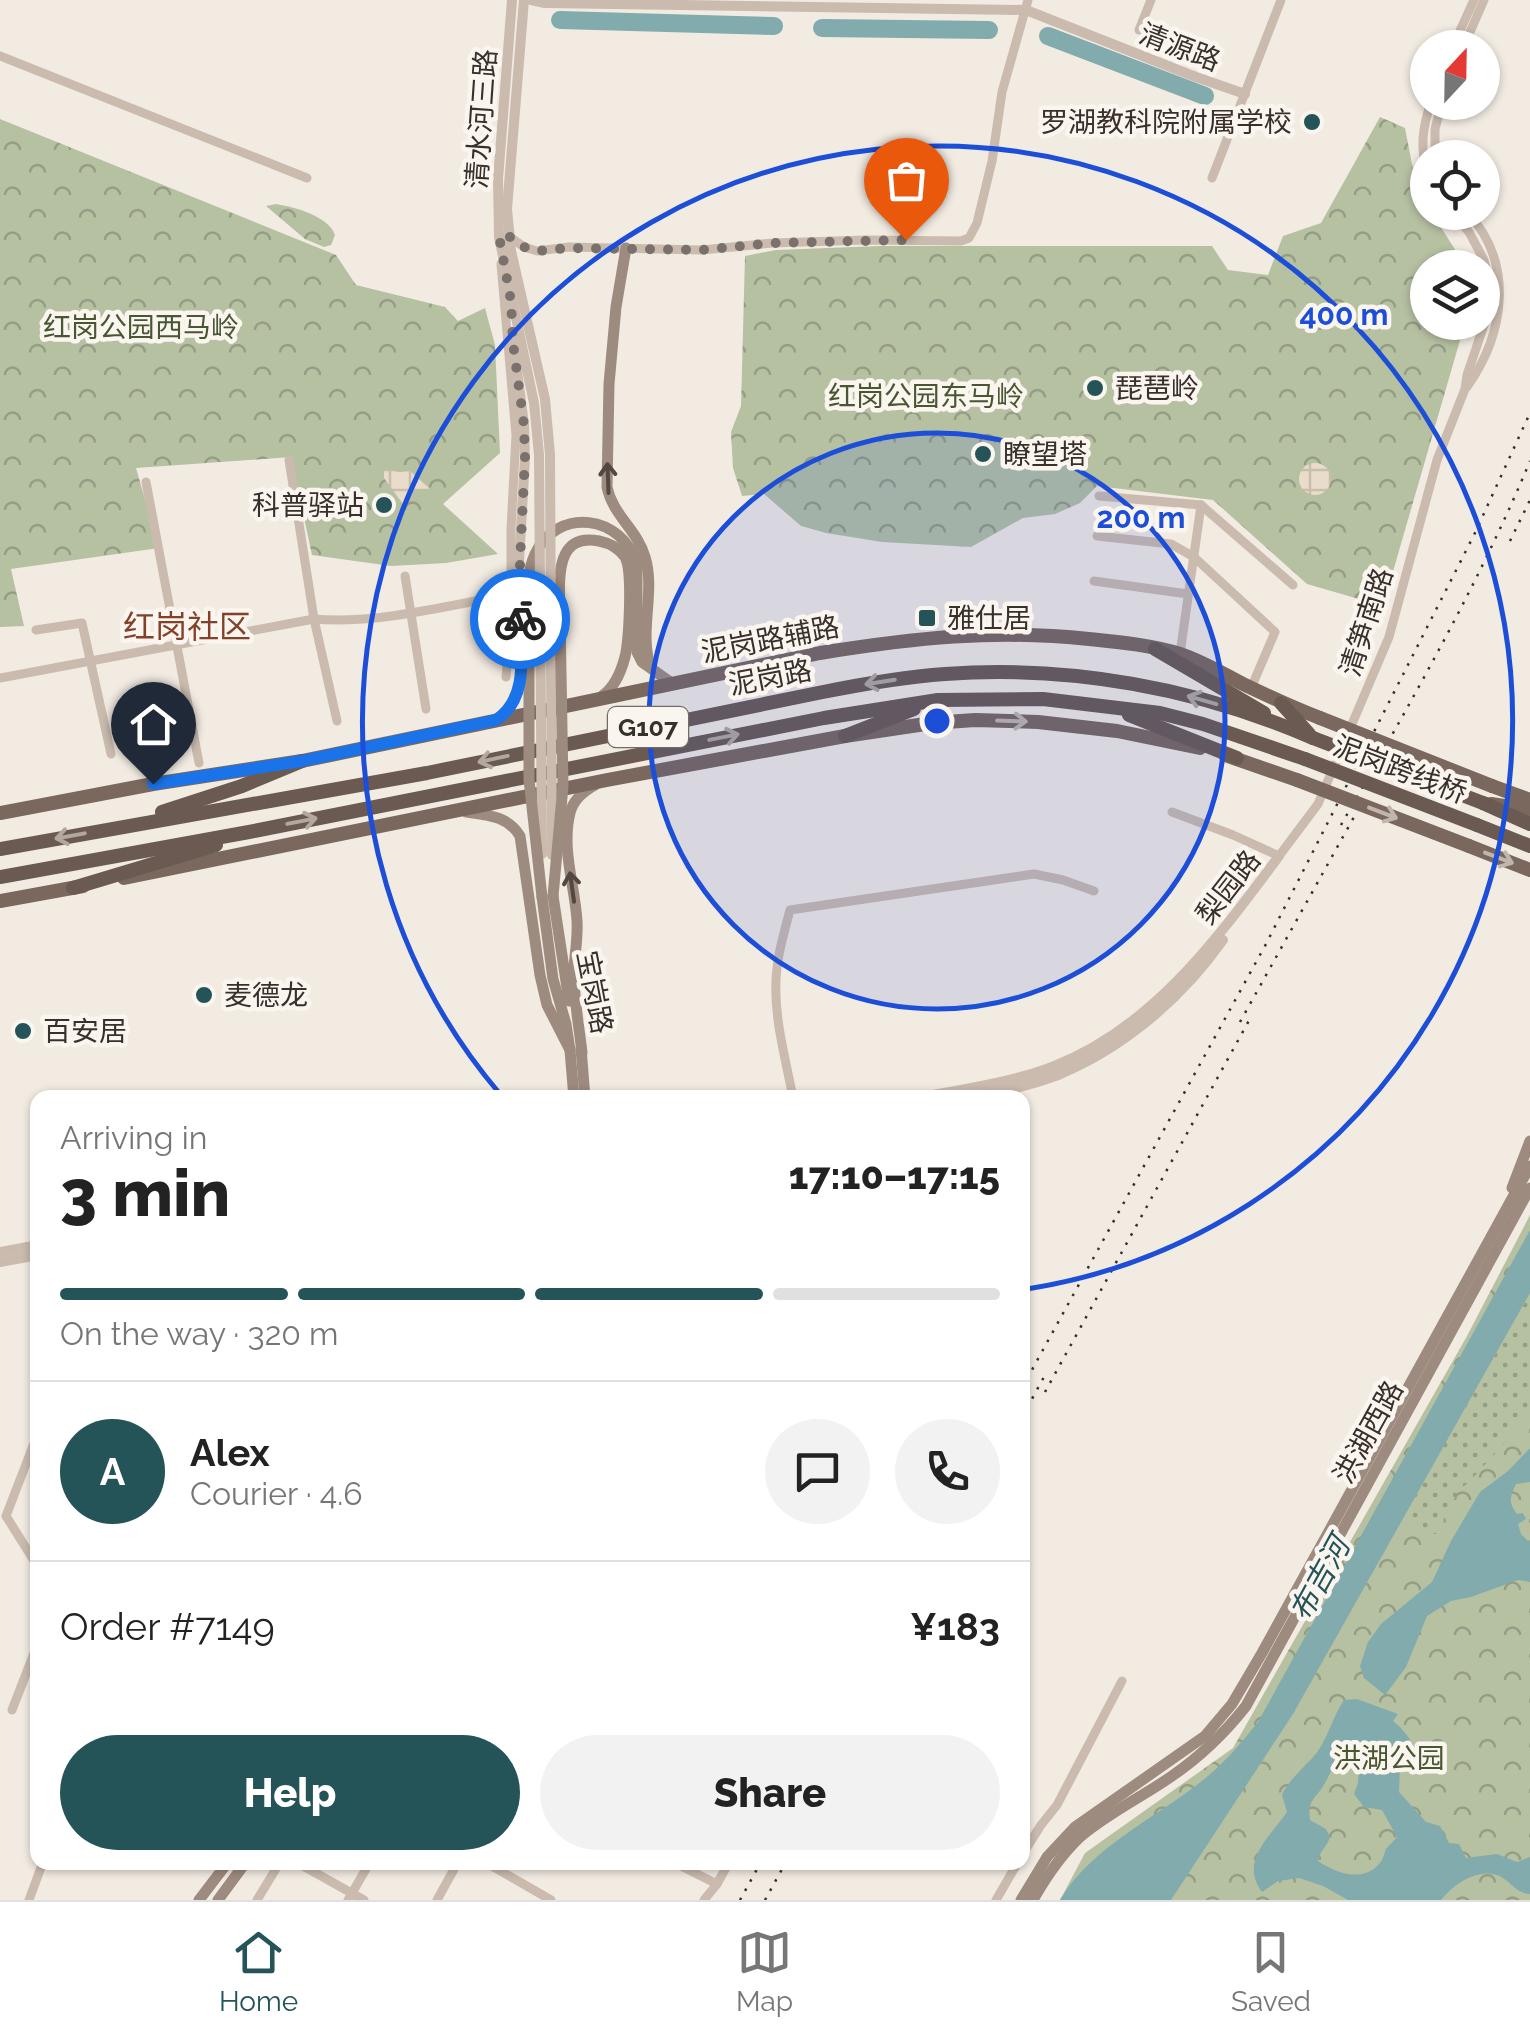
<!DOCTYPE html>
<html lang="en">
<head>
<meta charset="utf-8">
<style>
	:root { --surface:#fff; --page:#f2f2f2; --text:#222; --muted:#767676; --line:#e0e0e0; --accent:#245458 }
	body { margin:0; font-family:Raleway,"Noto Sans SC",sans-serif; background:var(--page); color:var(--text); height:100vh; display:flex; flex-direction:column; font-size:38px; white-space:nowrap }
	* { box-sizing:border-box; margin:0 }
	p { font-size:32px; color:var(--muted) }
	.icon { flex:none; width:55px; height:55px; fill:none; stroke:currentColor; stroke-width:2; stroke-linecap:round; stroke-linejoin:round }
	.map { position:relative; flex:1; overflow:hidden }
	.sheet { position:absolute; left:30px; top:1090px; width:1000px; height:780px; display:flex; flex-direction:column; background:var(--surface); border-radius:20px; box-shadow:0 2px 8px #0004 }
	.sheet>* { flex:none }
	.needle { width:65px; rotate:22deg }
	.fabs { position:absolute; left:1410px; top:30px; display:grid; gap:20px }
	.fabs a { display:grid; place-items:center; width:90px; height:90px; border-radius:50%; background:var(--surface); box-shadow:0 2px 8px #0004; font-size:50px }
	.pin { position:absolute; display:grid; place-items:center; width:85px; height:85px; color:#fff; margin:-102px -42px; border-radius:50% 50% 50% 0; rotate:-45deg; box-shadow:0 0 10px #0007 }
	.pin .icon { rotate:45deg }
	.courier { position:absolute; display:grid; place-items:center; width:100px; height:100px; margin:-50px; border:8px solid #1a73e8; border-radius:50%; background:#fff; color:#222; box-shadow:0 2px 12px #0007 }
	.summary em { font-style:normal; font-weight:800 }
	.summary div { display:flex; flex-direction:column-reverse }
	.summary { display:flex; align-items:center; justify-content:space-between; height:170px; padding:0 30px }
	h1 { font-size:65px; font-weight:800; line-height:75px }
	.bar { display:grid; grid-template-columns:repeat(4,1fr); gap:15px 10px; align-content:center; height:120px; padding:0 30px }
	.bar i { height:12px; border-radius:8px; background:var(--line) }
	.bar .current { background:var(--accent) }
	.bar p { grid-column:span 4 }
	.line { display:flex; align-items:center; gap:25px; padding:0 30px; border-top:2px solid var(--line) }
	.line div { flex:1 }
	.round { display:grid; place-items:center; flex:none; width:105px; height:105px; border-radius:52px; background:var(--page) }
	.cta { display:flex; gap:20px; margin-top:auto; padding:20px 30px }
	.cta a { flex:1; height:115px; border-radius:60px; background:var(--accent); color:#fff; font-size:40px; font-weight:800; line-height:115px; text-align:center }
	.cta a+a { background:var(--page); color:var(--text) }
	.menu { display:flex; justify-content:space-around; align-items:center; height:140px; border-top:2px solid var(--line); background:var(--surface); font-size:28px; color:var(--muted) }
	.menu a { display:grid; justify-items:center; gap:5px }
	.menu .current { color:var(--accent) }
	.map>svg:first-child { display:block }
	.forest { fill:url(#forest-crowns) }
	.garden { fill:url(#garden-dots) }
	.plaza { fill:url(#plaza-grid) }
	.water { fill:#82abad; fill-rule:evenodd }
	.lines { fill:none; stroke-linecap:round; stroke-linejoin:round }
	.river { stroke:#82abad; stroke-width:18 }
	.minor { stroke:#cabbae; stroke-width:9 }
	.tertiary { stroke:#cabbae; stroke-width:10 }
	.secondary { stroke:#9e8b7f; stroke-width:11 }
	.primary { stroke:#7a685e; stroke-width:14 }
	.trunk { stroke:#6a5a51; stroke-width:14 }
	.rail { stroke:#39302c; stroke-width:2.5; stroke-dasharray:2.5 8; stroke-linecap:butt }
	.tertiary-bridge { stroke:#cabbae; stroke-width:10 }
	.secondary-bridge { stroke:#9e8b7f; stroke-width:11 }
	.primary-bridge { stroke:#7a685e; stroke-width:14 }
	.trunk-bridge { stroke:#6a5a51; stroke-width:14 }
	.oneway { stroke:#524741 }
	.oneway2 { stroke:#b2a8a0 }
	.oneway3 { stroke:#c0b6ad }
	.done { stroke:#7a716c; stroke-width:10; stroke-dasharray:0 18 }
	.route { stroke:#1a73e8; stroke-width:12 }
	.ring { fill:none; stroke:#1d4ed8; stroke-width:5 }
	.poi-dot { fill:#245458; stroke:#faf5ee; stroke-width:4 }
	.labels { text-anchor:middle; stroke-width:9; stroke-linejoin:round; paint-order:stroke }
	.shield { fill:#faf5ee; stroke:#736b66; stroke-width:2.5 }
	.shield-label { font-size:25px; font-weight:bold; fill:#39302c }
	.street-label { font-size:28px; fill:#39302c; stroke:#faf5ee }
	.poi-label { font-size:28px; fill:#39302c; stroke:#faf5ee; text-anchor:start }
	.park-label { font-size:28px; fill:#485631; stroke:#faf5ee }
	.water-label { font-size:30px; font-style:italic; fill:#245458; stroke:#faf5ee }
	.quarter-label { font-size:32px; fill:#83412a; stroke:#faf5ee }
	.centre { fill:#1d4ed8; stroke:#faf5ee; stroke-width:5 }
	.ring-label { font-size:30px; text-anchor:middle; font-weight:bold; fill:#1d4ed8; stroke:#faf5ee; stroke-width:9; stroke-linejoin:round; paint-order:stroke }
</style>
</head>
<body>
<div class="map">
<svg width="1530" height="1900" viewBox="0 0 1530 1900">
	<defs>
		<pattern id="forest-crowns" width="20" height="18" patternUnits="userSpaceOnUse" patternTransform="scale(2.5)"><rect width="20" height="18" fill="#b6c1a2"/><path d="M2 6a3 3 0 1 1 6 0M12 15a3 3 0 1 1 6 0" fill="none" stroke="#959d84"/></pattern>
		<pattern id="garden-dots" width="8" height="8" patternUnits="userSpaceOnUse" patternTransform="scale(2.5)"><rect width="8" height="8" fill="#b6c1a2"/><path d="M2 2h.1M6 6h.1" fill="none" stroke="#959d84" stroke-width="1.8" stroke-linecap="round"/></pattern>
		<pattern id="plaza-grid" width="8" height="8" patternUnits="userSpaceOnUse" patternTransform="scale(2.5)"><rect width="8" height="8" fill="#e9dcca"/><path d="M0 4h8M4 0v8" fill="none" stroke="#c9bdae"/></pattern>
	</defs>
	<rect width="100%" height="100%" fill="#f2ebe2"/>
	<g class="forest">
		<polygon points="1380,117 1405,128 1412,164 1427,203 1428,212 1432,213 1466,267 1428,268 1428,322 1465,323 1383,606 1307,584 1213,500 1097,486 1080,503 1055,514 1023,518 971,547 882,542 826,533 801,526 764,494 742,496 733,468 731,432 741,406 745,256 776,250 880,246 1212,246 1228,270 1268,275 1283,236 1321,223"/>
		<polygon points="0,119 336,255 356,285 445,307 458,321 485,308 495,345 500,453 443,504 498,554 446,563 391,566 312,555 291,457 136,468 159,548 11,569 24,626 0,627"/>
		<path d="M276,204c19,3 52,12 59,31l-4,10 -7,2 -19,-8 -39,-33z"/>
		<polygon points="1530,1215 1530,1900 1060,1900 1085,1853 1233,1748 1467,1336"/>
	</g>
	<polygon class="garden" points="1530,1293 1530,1415 1468,1483 1459,1490 1436,1534 1422,1532 1404,1516"/>
	<g class="plaza">
		<circle cx="1315" cy="479" r="16"/>
		<polygon points="387,469 399,472 410,471 430,489 411,490 403,504 384,478 384,471"/>
	</g>
	<g class="water">
		<path d="M1530,1230v63l-237,421 -122,186h-111c34,-58 108,-87 156,-131 15,-14 29,-31 42,-47z"/>
		<path d="M1530,1448v34l-14,2c-6,12 -8,19 1,30l6,-1 3,6 -8,5 3,10 7,7 2,-1v42l-12,-2 -47,17 -20,4 -24,15 -21,51 -21,28 -21,-17 -4,-12 8,-24 13,-18 51,-42 19,-41 29,-49 28,-21z"/>
		<path d="M1357,1699l41,15 -5,7 7,6 10,12 -10,28 -1,25 27,30 14,4 9,17 10,1 7,14 31,-4 20,8 13,-5v37c-16,-1 -19,-14 -33,-19 -21,-7 -44,10 -56,25h-93l-25,-14 -24,-8 -21,3 -16,11c-23,-31 8,-55 25,-80l-5,-17c8,-18 25,-29 36,-44 11,-16 15,-35 26,-51zM1339,1762h11l9,5 -1,16 -4,11 10,13 18,3 15,27c-3,4 -8,8 -11,12 -2,5 -3,11 -7,15 -17,19 -43,9 -61,-3 2,-11 9,-14 12,-24l-4,-8 -16,-9c-3,-21 7,-22 15,-37 5,-9 6,-14 14,-21z"/>
	</g>
	<g class="lines">
		<g class="river">
			<polyline points="560,20 774,26"/>
			<polyline points="822,28 989,30"/>
			<polyline points="1048,36 1205,96"/>
		</g>
		<g class="minor">
			<polyline points="1139,30 1151,0"/>
			<polyline points="1452,48 1474,0"/>
			<polyline points="1463,48 1484,0"/>
			<polyline points="0,56 307,178"/>
			<polyline points="1435,158 1435,129 1442,102"/>
			<path d="M1428,173c-9,-24 -5,-47 3,-71"/>
			<polyline points="1212,178 1281,0"/>
			<polyline points="499,237 510,237 524,247 537,251 569,247 702,250 773,243 866,240 961,241 969,238 977,223 992,161 1002,92 1028,0"/>
			<polyline points="501,264 516,435 511,529 511,661 507,666 506,677"/>
			<path d="M1467,387c38,-54 48,-124 0,-175"/>
			<polyline points="289,460 314,619 337,721"/>
			<polyline points="146,482 199,763"/>
			<polyline points="1099,496 1201,505 1293,585"/>
			<polyline points="1097,536 1171,544 1194,557 1275,632 1251,688"/>
			<polyline points="405,576 426,709"/>
			<polyline points="1094,581 1188,594"/>
			<polyline points="36,630 82,623 111,754"/>
			<polyline points="1180,654 1201,505"/>
			<path d="M0,678l314,-59c59,6 138,-14 197,-25"/>
			<polyline points="1172,812 1233,835 1279,856 1318,804 1389,637 1437,460 1465,389 1467,375 1486,319 1490,286 1484,260 1469,232 1451,212"/>
			<path d="M793,1098c-7,-38 -19,-79 -17,-118 1,-24 8,-47 14,-70l244,-36 29,6 31,11"/>
			<polyline points="38,1433 6,1516 38,1567"/>
			<polyline points="12,1710 38,1643"/>
			<polyline points="1022,1855 1041,1825 1057,1805 1122,1681"/>
			<polyline points="296,1862 364,1900"/>
			<polyline points="485,1862 551,1900"/>
			<polyline points="673,1862 717,1884 729,1862"/>
			<polyline points="29,1900 43,1862"/>
			<polyline points="257,1900 280,1862"/>
			<polyline points="348,1900 370,1862"/>
			<polyline points="437,1900 458,1862"/>
			<polyline points="704,1900 717,1884"/>
			<polyline points="996,1900 1018,1862"/>
		</g>
		<g class="tertiary">
			<polyline points="512,0 498,179 499,237 534,403 539,455"/>
			<polyline points="524,0 507,209 511,251 545,399 550,455"/>
			<polyline points="531,0 545,3 1026,10 1196,77 1245,94"/>
			<polyline points="500,717 511,706 520,682 519,562 525,458 524,425 512,332"/>
			<path d="M918,1098c45,-9 92,-15 134,-31 101,-39 165,-128 227,-211"/>
			<path d="M968,1098c31,-6 61,-12 90,-23 66,-27 125,-78 165,-135"/>
			<polyline points="0,1252 38,1245"/>
			<polyline points="0,1262 38,1255"/>
		</g>
		<g class="secondary">
			<path d="M626,248l-10,59 -7,77 -2,103c6,29 30,42 38,70 11,35 -7,76 6,111"/>
			<path d="M560,615c0,-29 -8,-83 39,-74 10,2 20,7 26,16 8,14 4,83 0,100 -4,15 -11,31 -23,39"/>
			<path d="M529,624c0,-23 -4,-49 6,-70 23,-48 87,-39 102,10v88l5,10 31,22"/>
			<path d="M466,812c22,3 42,4 54,24l20,139 7,30 23,45"/>
			<polyline points="553,896 569,1001"/>
			<polyline points="542,897 553,979 566,1024 570,1050 574,1098"/>
			<polyline points="581,1048 585,1098"/>
			<path d="M582,1053c-3,-28 -9,-57 -8,-85 1,-15 4,-31 3,-47 -2,-35 -16,-72 -7,-108 3,-13 14,-22 25,-28"/>
			<polyline points="1512,1188 1530,1141"/>
			<polyline points="199,1900 228,1862"/>
			<polyline points="218,1900 246,1862"/>
			<polyline points="1021,1900 1047,1857 1075,1827 1205,1736 1232,1704 1262,1653 1530,1166"/>
			<path d="M1033,1900c13,-23 27,-44 47,-63 28,-24 62,-40 92,-61 29,-20 52,-42 74,-70l284,-518"/>
		</g>
		<g class="primary">
			<polyline points="1225,755 1297,780"/>
			<polyline points="1492,786 1530,800"/>
			<polyline points="1491,804 1530,810"/>
			<path d="M0,813l153,-29 149,-23 518,-108c93,-15 174,-24 269,-14 29,3 62,6 91,15 21,7 42,19 63,30 25,12 51,24 77,34"/>
			<polyline points="1469,846 1530,870"/>
			<polyline points="124,878 607,780 845,736 932,723 975,720 1038,722 1117,731 1200,748"/>
			<polyline points="0,901 83,886"/>
		</g>
		<g class="trunk">
			<polyline points="1155,649 1264,713"/>
			<polyline points="1281,703 1309,734"/>
			<polyline points="1129,715 1237,758"/>
			<polyline points="845,736 914,709"/>
			<polyline points="1483,803 1530,824"/>
			<polyline points="162,812 242,786 302,761"/>
			<polyline points="1477,825 1530,846"/>
			<path d="M0,849l427,-76 396,-81c40,-8 81,-15 122,-18 125,-9 253,14 368,64"/>
			<polyline points="0,877 249,832 824,718 938,700 1043,699 1160,713 1203,724 1305,759"/>
			<polyline points="73,888 216,845"/>
		</g>
		<g class="rail">
			<polyline points="1510,541 1530,500"/>
			<path d="M1341,825c67,-118 137,-239 189,-364"/>
			<polyline points="1240,1022 1354,817"/>
			<polyline points="1022,1388 1266,944 1474,535 1530,413"/>
			<polyline points="1045,1392 1252,1015"/>
			<polyline points="1022,1417 1044,1377"/>
			<polyline points="740,1900 761,1862"/>
			<polyline points="765,1900 786,1862"/>
		</g>
		<g class="tertiary-bridge">
			<polyline points="539,455 542,854"/>
			<polyline points="550,455 552,855"/>
		</g>
		<g class="secondary-bridge">
			<polyline points="529,624 529,780 542,897"/>
			<polyline points="553,896 563,786 560,615"/>
		</g>
		<g class="primary-bridge">
			<polyline points="1320,718 1492,786"/>
			<polyline points="1297,780 1469,846"/>
		</g>
		<g class="trunk-bridge">
			<polyline points="1313,738 1483,803"/>
			<polyline points="1305,759 1477,825"/>
		</g>
	</g>
	<defs><path id="oneway-shaft" d="M-6 0H5M1.5-3L5.5 0L1.5 3" fill="none" stroke-width="1.6" stroke-linecap="round" stroke-linejoin="round" transform="scale(2.5)"/></defs>
	<g class="oneway">
		<use href="#oneway-shaft" transform="translate(608 478) rotate(-92)"/>
		<use href="#oneway-shaft" transform="translate(572 887) rotate(-98)"/>
	</g>
	<g class="oneway2">
		<use href="#oneway-shaft" transform="translate(880 682) rotate(171)"/>
		<use href="#oneway-shaft" transform="translate(1202 700) rotate(-164)"/>
		<use href="#oneway-shaft" transform="translate(724 737) rotate(-11)"/>
		<use href="#oneway-shaft" transform="translate(493 759) rotate(168)"/>
		<use href="#oneway-shaft" transform="translate(302 821) rotate(-11)"/>
		<use href="#oneway-shaft" transform="translate(70 836) rotate(170)"/>
	</g>
	<g class="oneway3">
		<use href="#oneway-shaft" transform="translate(1012 721) rotate(2)"/>
		<use href="#oneway-shaft" transform="translate(1383 813) rotate(21)"/>
		<use href="#oneway-shaft" transform="translate(1499 858) rotate(21)"/>
	</g>
	<g class="lines">
		<polyline class="done" points="520,619 520,562 525,458 524,425 513,343 511,301 499,236 510,237 524,247 538,251 569,248 702,250 773,243 906,240"/>
		<path class="route" d="M153,784l149,-23 194,-41c33,-21 25,-66 24,-101"/>
	</g>
	<circle cx="937" cy="721" r="288" fill="#1d4ed8" fill-opacity=".12"/>
	<g class="ring">
		<circle cx="937" cy="721" r="288"/>
		<path d="M500 1094A575 575 0 1 1 1027 1289"/>
	</g>
	<g class="poi-dot">
		<circle cx="1312" cy="122" r="10"/>
		<circle cx="1095" cy="388" r="10"/>
		<circle cx="983" cy="454" r="10"/>
		<circle cx="384" cy="505" r="10"/>
		<rect x="917" y="608" width="20" height="20" rx="5"/>
		<circle cx="204" cy="995" r="10"/>
		<circle cx="23" cy="1031" r="10"/>
	</g>
	<g class="labels">
		<rect class="shield" x="608" y="707" width="80" height="40" rx="8"/>
		<g class="shield-label">
			<text x="648" y="736">G107</text>
		</g>
		<g class="street-label">
			<text transform="translate(1180 47) rotate(21)" y="10">清源路</text>
			<text transform="translate(481 119) rotate(-86)" y="10">清水河三路</text>
			<text transform="translate(1366 622) rotate(-72)" y="10">清笋南路</text>
			<text transform="translate(770 639) rotate(-11)" y="10">泥岗路辅路</text>
			<text transform="translate(770 677) rotate(-11)" y="10">泥岗路</text>
			<text transform="translate(1400 769) rotate(21)" y="10">泥岗跨线桥</text>
			<text transform="translate(1228 887) rotate(-52)" y="10">梨园路</text>
			<text transform="translate(595 992) rotate(79)" y="10">宝岗路</text>
			<text transform="translate(1368 1432) rotate(-61)" y="10">洪湖西路</text>
		</g>
		<g class="poi-label">
			<text x="1292" y="132" text-anchor="end">罗湖教科院附属学校</text>
			<text x="1115" y="398">琵琶岭</text>
			<text x="1003" y="464">瞭望塔</text>
			<text x="364" y="515" text-anchor="end">科普驿站</text>
			<text x="947" y="628">雅仕居</text>
			<text x="224" y="1005">麦德龙</text>
			<text x="43" y="1041">百安居</text>
		</g>
		<g class="park-label">
			<text x="141" y="337">红岗公园西马岭</text>
			<text x="926" y="406">红岗公园东马岭</text>
			<text x="1389" y="1768">洪湖公园</text>
		</g>
		<g class="water-label">
			<text transform="translate(1320 1579) rotate(-61)" y="10">布吉河</text>
		</g>
		<g class="quarter-label">
			<text x="187" y="638">红岗社区</text>
		</g>
	</g>
	<circle cx="937" cy="721" r="15" class="centre"/>
	<g class="ring-label">
		<text x="1344" y="325">400 m</text>
		<text x="1141" y="528">200 m</text>
	</g>
</svg>
<div class="fabs">
<a><svg class="needle" viewBox="-14 -14 28 28"><path d="M0-13l5 13h-10z" fill="#e53935"/><path d="M0 13l5-13h-10z" fill="#767676"/></svg></a>
<a><svg class="icon" aria-label="locate" viewBox="0 0 24 24"><circle cx="12" cy="12" r="6"/><path d="M12 2v4M12 18v4M2 12h4M18 12h4"/></svg></a>
<a><svg class="icon" aria-label="layers" viewBox="0 0 24 24"><path d="M12 4l9 5-9 5-9-5zM3 14l9 5 9-5"/></svg></a>
</div>
<div class="pin" style="left:906px;top:240px;background:#ea580c"><svg class="icon" aria-label="bag" viewBox="0 0 24 24"><path d="M5 8h14l-1 12H6zM9 8a3 3 0 0 1 6 0"/></svg></div>
<div class="pin" style="left:153px;top:784px;background:#1f2937"><svg class="icon" aria-label="home" viewBox="0 0 24 24"><path d="M3 11l9-7 9 7M6 9v11h12V9"/></svg></div>
<div class="courier" style="left:520px;top:619px"><svg class="icon" aria-label="bike" viewBox="0 0 24 24"><circle cx="6" cy="16" r="4"/><circle cx="18" cy="16" r="4"/><path d="M6 16l4-8h5l3 8M10 8l3 8H6M13 5h3"/></svg></div>
<section class="sheet">
<div class="summary"><div><h1>3 min</h1><p>Arriving in</p></div><em>17:10–17:15</em></div>
<div class="bar"><i class="current"></i><i class="current"></i><i class="current"></i><i></i><p>On the way · 320 m</p></div>
<div class="line" style="height:180px"><b class="round" style="background:var(--accent);color:#fff">A</b><div><b>Alex</b><p>Courier · 4.6</p></div><a class="round"><svg class="icon" aria-label="chat" viewBox="0 0 24 24"><path d="M4 5h16v11H9l-5 4z"/></svg></a><a class="round"><svg class="icon" aria-label="phone" viewBox="0 0 24 24"><path d="M5 4h4l2 5-3 2q2 4 5 5l2-3 5 2v4C11 20 4 13 5 4z"/></svg></a></div>
<div class="line" style="height:130px"><div>Order #7149</div><b>¥183</b></div>
<div class="cta"><a>Help</a><a>Share</a></div>
</section>
</div>
<nav class="menu">
<a class="current"><svg class="icon" aria-label="home" viewBox="0 0 24 24"><path d="M3 11l9-7 9 7M6 9v11h12V9"/></svg>Home</a>
<a><svg class="icon" aria-label="map" viewBox="0 0 24 24"><path d="M3 6l6-2 6 2 6-2v14l-6 2-6-2-6 2zM9 4v14M15 6v14"/></svg>Map</a>
<a><svg class="icon" aria-label="saved" viewBox="0 0 24 24"><path d="M7 4h10v16l-5-4-5 4z"/></svg>Saved</a>
</nav>
</body>
</html>
